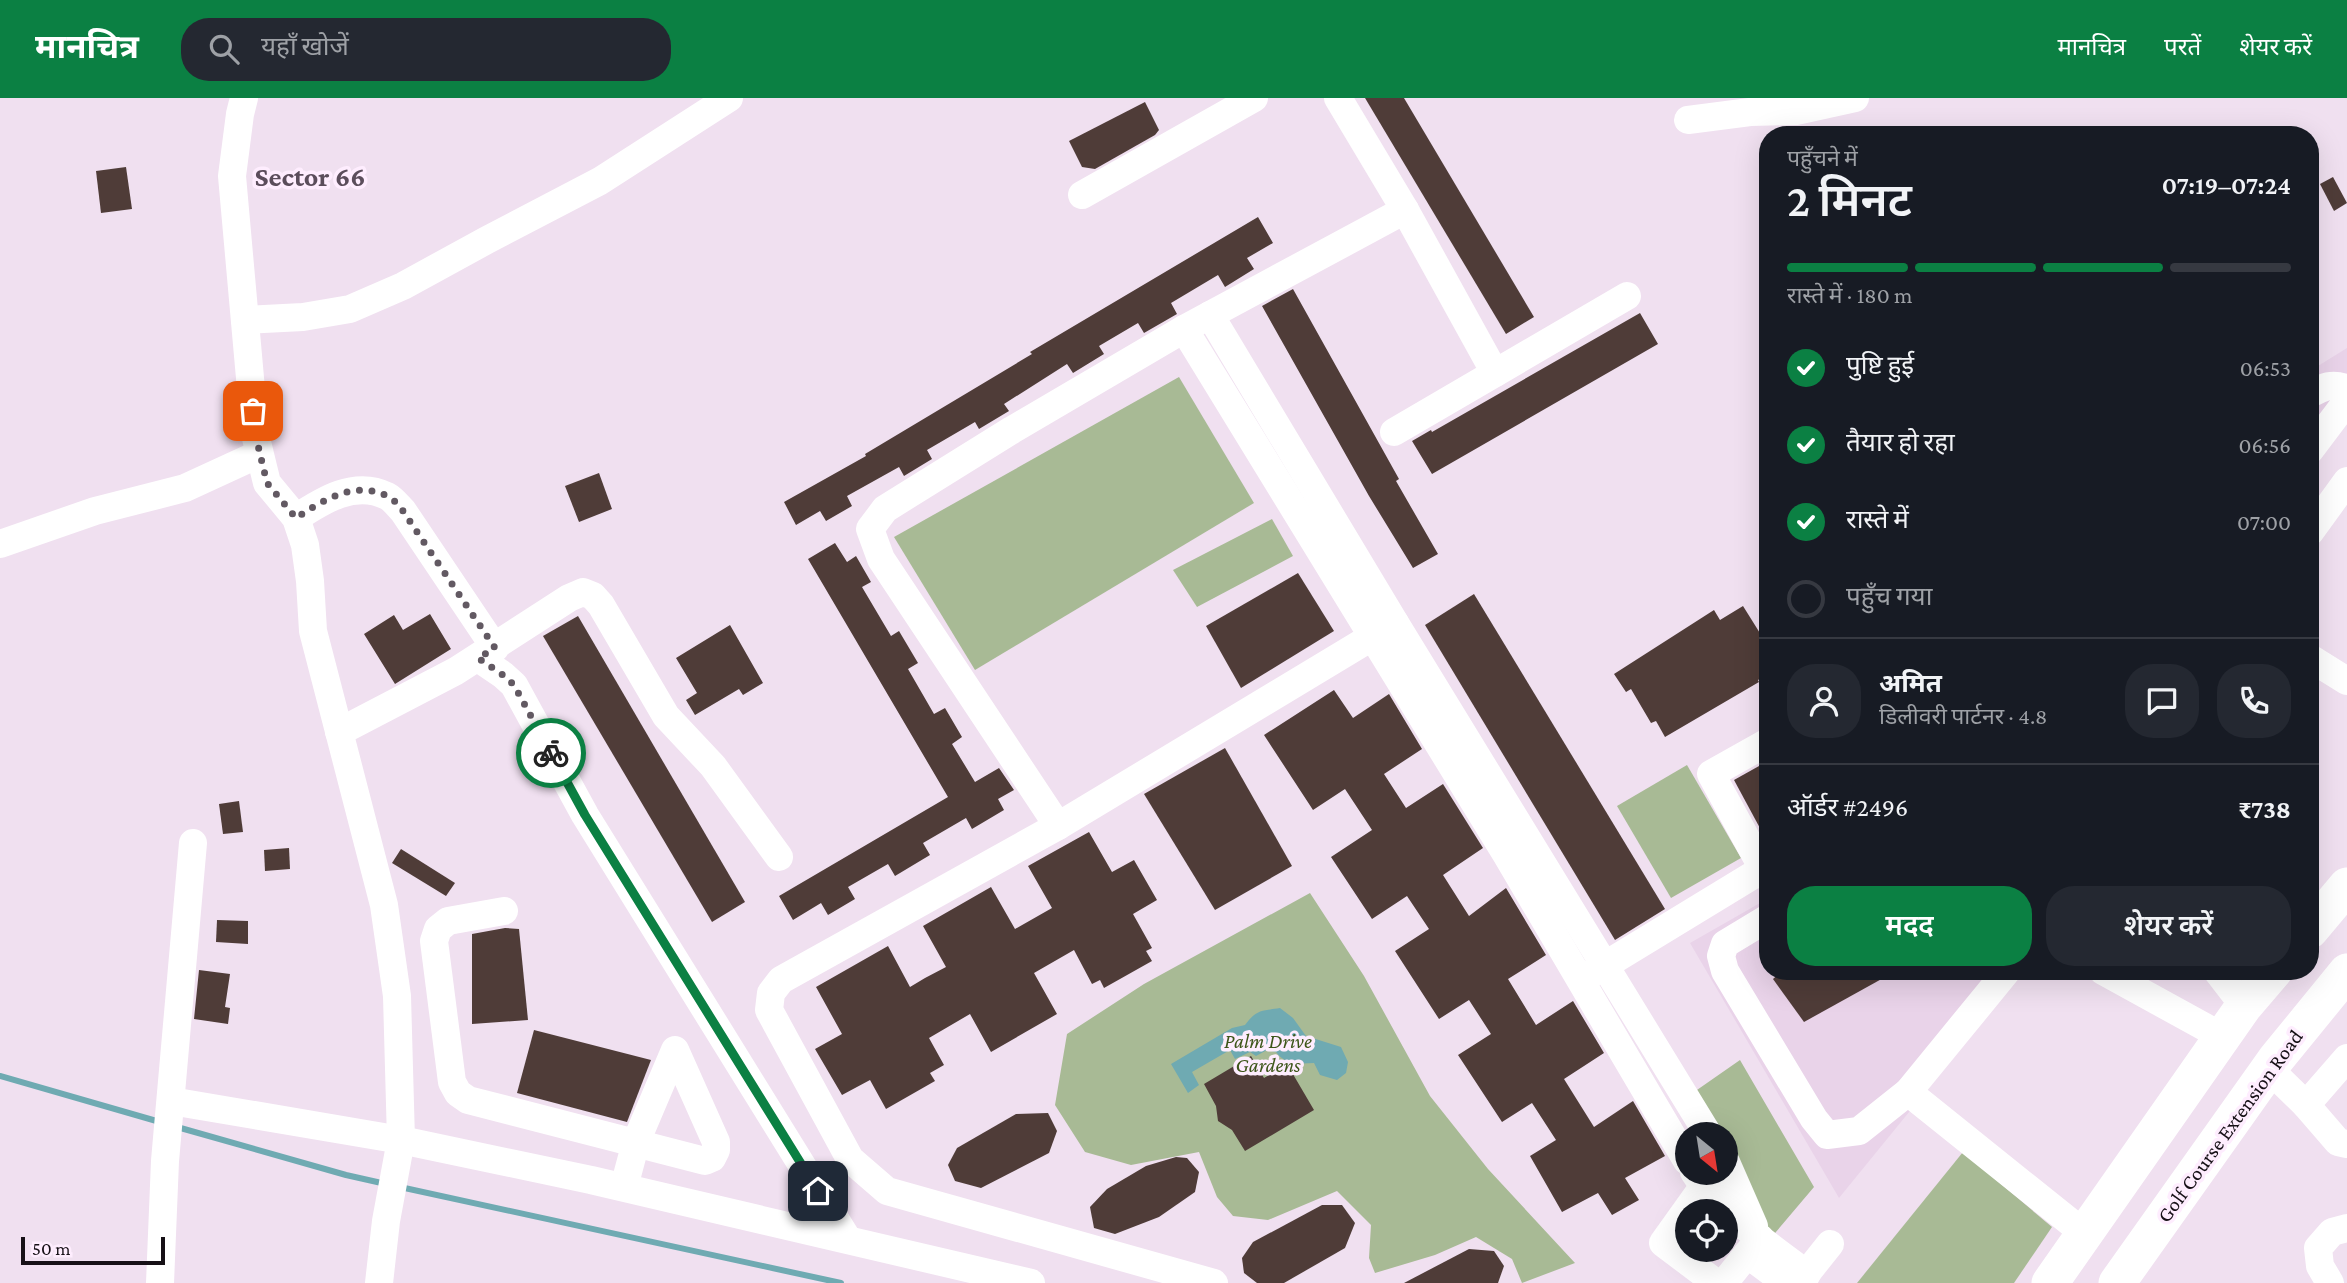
<!DOCTYPE html>
<html lang="hi">
<head>
<meta charset="utf-8">
<style>
	:root { --surface:#171b24; --page:#242831; --text:#f1f3f6; --muted:#9ea1a6; --line:#363941; --accent:#0b8043 }
	body { margin:0; font-family:"Crimson Pro","Noto Sans Devanagari",serif; background:var(--page); color:var(--text); height:100vh; display:flex; flex-direction:column; font-size:26px; white-space:nowrap }
	* { box-sizing:border-box; margin:0 }
	p { font-size:23px; color:var(--muted) }
	.icon { flex:none; width:38px; height:38px; fill:none; stroke:currentColor; stroke-width:2; stroke-linecap:round; stroke-linejoin:round }
	.map { position:relative; flex:1; overflow:hidden }
	.details { position:absolute; left:1759px; top:28px; width:560px; height:854px; display:flex; flex-direction:column; background:var(--surface); border-radius:28px; box-shadow:0 7px 28px #0002 }
	.details>* { flex:none }
	.needle { width:46px; rotate:150deg }
	.controls { position:absolute; left:1675px; top:1024px; display:grid; gap:14px }
	.controls a { display:grid; place-items:center; width:63px; height:63px; border-radius:50%; background:var(--surface); box-shadow:0 7px 28px #0002; font-size:35px }
	.scale { position:absolute; left:21px; bottom:18px; width:144px; box-sizing:border-box; padding-left:7px; border:4px solid #161016; border-top:0; font-size:19px; line-height:24px; white-space:nowrap; color:#161016; -webkit-text-stroke:5px #feedfe; paint-order:stroke }
	.pin { position:absolute; display:grid; place-items:center; width:60px; height:60px; color:#fff; margin:-30px; border-radius:14px; box-shadow:0 4px 10px #0006 }
	.courier { position:absolute; display:grid; place-items:center; width:70px; height:70px; margin:-35px; border:5px solid #0b8043; border-radius:50%; background:#fff; color:#222; box-shadow:0 2px 9px #0007 }
	.summary em { font-style:normal; font-weight:600 }
	.summary div { display:flex; flex-direction:column-reverse }
	.summary { display:flex; align-items:center; justify-content:space-between; height:119px; padding:0 28px }
	h1 { font-size:46px; font-weight:600; line-height:52px }
	.bar { display:grid; grid-template-columns:repeat(4,1fr); gap:10px 7px; align-content:center; height:84px; padding:0 28px }
	.bar i { height:9px; border-radius:5px; background:var(--line) }
	.bar .on { background:var(--accent) }
	.bar p { grid-column:span 4 }
	.line { display:flex; align-items:center; gap:18px; padding:0 28px; border-top:2px solid var(--line) }
	.line div { flex:1 }
	.round { display:grid; place-items:center; flex:none; width:74px; height:74px; border-radius:28px; background:var(--page) }
	ol { padding:0 28px; list-style:none }
	li { display:flex; align-items:center; gap:21px; height:77px }
	li p { margin-inline-start:auto }
	li .icon { padding:7px; border-radius:50%; background:var(--accent); color:#fff; stroke-width:4 }
	li:last-child { color:var(--muted) }
	li i { width:38px; height:38px; border:4px solid var(--line); border-radius:50% }
	.action { display:flex; gap:14px; margin-top:auto; padding:14px 28px }
	.action a { flex:1; height:80px; border-radius:28px; background:var(--accent); color:#fff; font-size:28px; font-weight:600; line-height:80px; text-align:center }
	.action a+a { background:var(--page); color:var(--text) }
	header { display:flex; align-items:center; gap:42px; box-sizing:border-box; height:98px; padding:0 35px; background:var(--accent); color:#fff }
	header strong { font-size:33px }
	nav { display:flex; gap:38px; margin-inline-start:auto; font-size:24px }
	.search { width:490px; height:63px; background:var(--page); display:flex; align-items:center; gap:18px; box-sizing:border-box; padding:0 24px; border-radius:28px; color:var(--muted); font-size:26px }
	.map>svg:first-child { display:block }
	.built { fill:#e9d3e9 }
	.green { fill:#a8ba95 }
	.water { fill:#6faab2 }
	.lines { fill:none; stroke-linecap:round; stroke-linejoin:round }
	.stream { stroke:#6faab2; stroke-width:6 }
	.building { fill:#4f3c38 }
	.minor { stroke:#fff; stroke-width:28 }
	.major { stroke:#fff; stroke-width:37 }
	.done { stroke:#625962; stroke-width:7; stroke-dasharray:0 12.6 }
	.route { stroke:#0b8043; stroke-width:9 }
	.labels { text-anchor:middle; stroke-width:7; stroke-linejoin:round; paint-order:stroke }
	.park-label { font-size:21px; font-style:italic; fill:#3d5619; stroke:#feedfe }
	.street-label { font-size:21px; fill:#161016; stroke:#feedfe }
	.district-label { font-size:28px; font-weight:bold; fill:#5b4d5b; stroke:#feedfe }
</style>
</head>
<body>
<header>
<strong>मानचित्र</strong>
<div class="search"><svg class="icon" aria-label="search" viewBox="0 0 24 24"><circle cx="10" cy="10" r="6"/><path d="M15 15l6 6"/></svg>यहाँ खोजें</div>
<nav><a>मानचित्र</a><a>परतें</a><a>शेयर करें</a></nav>
</header>
<div class="map">
<svg width="2347" height="1185" viewBox="0 0 2347 1185">
	<rect width="100%" height="100%" fill="#f0e0f0"/>
	<g class="built">
		<polygon points="2347,250 2347,314 2310,364 2310,273"/>
		<polygon points="1767,801 1768,873 2024,873 1839,1100 1690,845"/>
	</g>
	<g class="green">
		<polygon points="1179,279 1254,405 975,572 894,439"/>
		<polygon points="1272,421 1293,458 1197,509 1173,472"/>
		<polygon points="1687,667 1741,760 1671,800 1617,708"/>
		<polygon points="1310,795 1364,878 1430,998 1488,1071 1575,1165 1522,1185 1512,1161 1476,1139 1435,1157 1375,1175 1369,1160 1371,1127 1337,1093 1268,1122 1233,1118 1217,1099 1199,1054 1131,1067 1085,1054 1055,1007 1067,936 1144,886"/>
		<polygon points="1740,962 1814,1089 1770,1141 1726,1069 1726,1036 1705,1036 1684,1001"/>
		<polygon points="1963,1054 2052,1129 2014,1185 1857,1185"/>
	</g>
	<path class="water" d="M1280,910l13,10 13,18 35,11 7,15 -2,11 -9,7 -17,-5 -6,-12c-15,1 -29,2 -38,-11l-9,-2 -11,6 -6,-4 -15,7 -5,-9 -38,22 7,13 -11,8 -17,-29 61,-36 13,-3c12,-16 16,-14 35,-17z"/>
	<g class="lines">
		<g class="stream">
			<polyline points="0,978 160,1024"/>
			<polyline points="177,1029 346,1077 386,1086"/>
			<polyline points="400,1089 841,1185"/>
		</g>
	</g>
	<g class="building">
		<polygon points="1365,0 1404,0 1534,219 1506,236"/>
		<polygon points="1145,4 1159,32 1155,37 1095,71 1082,69 1069,43"/>
		<polygon points="126,69 132,111 101,115 96,73"/>
		<polygon points="2333,79 2347,105 2334,113 2320,86"/>
		<polygon points="1258,119 1273,145 1247,160 1254,171 1225,189 1218,177 1171,205 1177,216 1144,235 1138,225 1099,248 1104,256 1073,275 1067,266 1004,306 1009,313 979,331 975,324 927,352 932,361 904,378 899,369 847,398 852,408 826,423 820,413 796,427 784,404 866,358 865,356 1032,256 1030,254"/>
		<polygon points="1293,191 1399,381 1396,383 1438,456 1413,470 1369,398 1262,208"/>
		<polygon points="1640,215 1658,246 1432,376 1412,343 1431,332 1432,334"/>
		<polygon points="599,375 612,411 579,424 565,388"/>
		<polygon points="835,445 847,464 856,458 871,484 862,489 891,538 899,533 918,565 908,571 934,616 945,610 962,639 952,646 975,684 999,670 1014,692 998,701 1004,712 972,731 966,720 923,745 930,757 895,778 888,766 848,789 855,801 828,817 821,805 793,822 779,798 948,699 808,461"/>
		<polygon points="1298,475 1334,533 1241,590 1206,528"/>
		<polygon points="1474,496 1665,811 1615,842 1425,527"/>
		<polygon points="1743,508 1768,548 1768,576 1758,582 1759,584 1665,639 1656,623 1651,625 1631,591 1626,594 1614,576 1714,512 1720,522"/>
		<polygon points="430,516 451,551 395,586 364,536 394,517 403,532"/>
		<polygon points="578,518 745,804 712,824 543,538"/>
		<polygon points="730,527 763,585 743,597 739,591 695,617 686,602 697,595 676,560"/>
		<polygon points="1334,592 1353,620 1389,596 1422,651 1384,676 1406,710 1443,686 1483,750 1443,777 1469,818 1506,790 1546,857 1508,881 1536,927 1573,903 1604,955 1564,981 1594,1029 1633,1003 1665,1058 1625,1080 1639,1102 1612,1117 1598,1095 1562,1114 1530,1058 1556,1042 1532,1005 1502,1024 1458,957 1491,936 1469,902 1439,921 1395,853 1429,831 1407,798 1372,821 1331,759 1372,732 1345,691 1313,712 1264,637"/>
		<polygon points="1225,650 1292,768 1215,812 1144,696"/>
		<polygon points="1768,663 1768,745 1734,682"/>
		<polygon points="239,703 243,734 223,736 219,706"/>
		<polygon points="1089,734 1112,774 1134,762 1157,802 1133,816 1152,850 1146,853 1152,863 1104,890 1100,882 1092,886 1074,852 1034,875 1057,916 991,954 970,916 929,940 944,967 930,975 935,983 886,1011 870,982 842,997 815,951 842,936 816,889 888,848 910,889 925,880 946,869 923,828 991,789 1015,831 1052,810 1028,768"/>
		<polygon points="289,750 290,771 265,773 264,752"/>
		<polygon points="401,751 455,785 446,798 392,765"/>
		<polygon points="217,822 248,823 248,846 216,844"/>
		<polygon points="505,830 519,831 528,922 472,926 472,836"/>
		<polygon points="199,872 230,876 225,909 230,910 228,926 194,921"/>
		<polygon points="1782,873 1896,873 1804,924 1773,881"/>
		<polygon points="534,932 651,962 627,1024 517,995"/>
		<polygon points="1251,958 1264,980 1287,966 1314,1012 1245,1053 1232,1032 1218,1023 1216,1008 1204,986"/>
		<polygon points="1048,1015 1057,1033 1049,1055 981,1090 955,1083 948,1067 957,1050 1016,1016"/>
		<polygon points="1176,1059 1187,1060 1199,1074 1195,1094 1159,1119 1115,1136 1094,1130 1090,1109 1107,1091 1146,1068"/>
		<polygon points="1322,1107 1342,1107 1355,1125 1345,1150 1284,1185 1257,1185 1244,1175 1242,1160 1253,1144"/>
		<polygon points="1469,1151 1494,1153 1504,1168 1498,1185 1404,1185"/>
	</g>
	<g class="lines">
		<g class="minor">
			<polyline points="244,0 240,16 232,78 255,336 267,385 296,420 305,447 310,483 313,533 384,807 397,898 401,1042 386,1123 379,1185"/>
			<polyline points="1338,0 1405,112 1495,275"/>
			<polyline points="1688,22 1750,14 1796,13 1855,0"/>
			<polyline points="1082,97 1254,0"/>
			<polyline points="1210,217 1395,525 1708,1036"/>
			<polyline points="245,222 303,219 350,211 403,188 487,142 600,83 729,0"/>
			<polyline points="1184,231 1506,756 1687,1063"/>
			<path d="M2310,296c13,-7 23,-12 37,-5"/>
			<polyline points="1394,334 1627,198"/>
			<polyline points="2310,352 2347,303"/>
			<path d="M296,420c27,-18 59,-38 91,-22 6,3 11,10 16,15l92,137"/>
			<polyline points="2310,434 2347,383"/>
			<polyline points="0,446 95,413 185,390 259,356"/>
			<polyline points="478,560 503,577 514,587 585,717 847,1140"/>
			<polyline points="2310,560 2347,583"/>
			<polyline points="339,634 456,573 569,500 583,494 593,498 601,507 666,618 713,668 779,759"/>
			<polyline points="1768,644 1711,676 1768,780"/>
			<polyline points="1058,728 881,461 870,431 885,411 1012,332 1184,231 1405,112"/>
			<polyline points="504,813 448,823 438,831 434,843 452,984 458,995 468,1002 705,1063 712,1060 716,1052 716,1044 675,952 636,1044 624,1089"/>
			<polyline points="1768,820 1725,846 1721,858 1725,873 1814,1021 1827,1037 1859,1033 1908,994 2007,873"/>
			<polyline points="2103,873 2223,939"/>
			<polyline points="2217,873 2244,908"/>
			<polyline points="1589,877 1763,771"/>
			<polyline points="2269,971 2306,1007 2338,1044 2347,1046"/>
			<polyline points="1908,994 2085,1136"/>
			<polyline points="171,1003 401,1042 591,1082 1031,1185"/>
			<polyline points="2306,1007 2347,960"/>
			<polyline points="1726,1064 1754,1128"/>
			<path d="M1694,1074c24,38 76,75 113,102"/>
			<polyline points="1703,1089 1663,1145 1716,1185"/>
			<polyline points="1747,1156 1786,1185"/>
			<polyline points="160,1185 165,1063 193,745"/>
			<polyline points="1214,1185 887,1093 850,1061 769,912 771,895 781,882 1058,728 1395,525"/>
			<polyline points="1724,1185 1760,1140"/>
			<polyline points="1799,1185 1830,1146"/>
			<polyline points="2330,1185 2320,1168 2318,1150 2332,1134 2347,1130"/>
		</g>
		<g class="major">
			<polyline points="2310,832 2347,788"/>
			<polyline points="2050,1185 2244,908 2274,873"/>
			<polyline points="2117,1185 2276,961 2347,874"/>
		</g>
	</g>
	<g class="lines">
		<path class="done" d="M253,313l2,22 12,50 29,35c27,-18 59,-38 91,-22 6,2 12,10 16,15l92,137 -17,10 25,17 11,10 37,68"/>
		<polyline class="route" points="551,655 585,717 818,1093"/>
	</g>
	<g class="labels">
		<g class="park-label">
			<text x="1268" y="950">Palm Drive<tspan x="1268" dy="24">Gardens</tspan></text>
		</g>
		<g class="street-label">
			<text transform="translate(2230 1028) rotate(-54)" y="7">Golf Course Extension Road</text>
		</g>
		<g class="district-label">
			<text x="310" y="88">Sector 66</text>
		</g>
	</g>
</svg>
<div class="controls">
<a><svg class="needle" viewBox="-14 -14 28 28"><path d="M0-13l5 13h-10z" fill="#e53935"/><path d="M0 13l5-13h-10z" fill="#9ea1a6"/></svg></a>
<a><svg class="icon" aria-label="locate" viewBox="0 0 24 24"><circle cx="12" cy="12" r="6"/><path d="M12 2v4M12 18v4M2 12h4M18 12h4"/></svg></a>
</div>
<div class="scale">50 m</div>
<div class="pin" style="left:253px;top:313px;background:#ea580c"><svg class="icon" aria-label="bag" viewBox="0 0 24 24"><path d="M5 8h14l-1 12H6zM9 8a3 3 0 0 1 6 0"/></svg></div>
<div class="pin" style="left:818px;top:1093px;background:#1f2937"><svg class="icon" aria-label="home" viewBox="0 0 24 24"><path d="M3 11l9-7 9 7M6 9v11h12V9"/></svg></div>
<div class="courier" style="left:551px;top:655px"><svg class="icon" aria-label="bike" viewBox="0 0 24 24"><circle cx="6" cy="16" r="4"/><circle cx="18" cy="16" r="4"/><path d="M6 16l4-8h5l3 8M10 8l3 8H6M13 5h3"/></svg></div>
<section class="details">
<div class="summary"><div><h1>2 मिनट</h1><p>पहुँचने में</p></div><em>07:19–07:24</em></div>
<div class="bar"><i class="on"></i><i class="on"></i><i class="on"></i><i></i><p>रास्ते में · 180 m</p></div>
<ol>
<li><svg class="icon" aria-label="check" viewBox="0 0 24 24"><path d="M5 12l5 5 9-10"/></svg>पुष्टि हुई<p>06:53</p></li>
<li><svg class="icon" aria-label="check" viewBox="0 0 24 24"><path d="M5 12l5 5 9-10"/></svg>तैयार हो रहा<p>06:56</p></li>
<li><svg class="icon" aria-label="check" viewBox="0 0 24 24"><path d="M5 12l5 5 9-10"/></svg>रास्ते में<p>07:00</p></li>
<li><i></i>पहुँच गया</li>
</ol>
<div class="line" style="height:126px"><a class="round"><svg class="icon" aria-label="person" viewBox="0 0 24 24"><circle cx="12" cy="8" r="4"/><path d="M4 21q1-7 8-7t8 7"/></svg></a><div><b>अमित</b><p>डिलीवरी पार्टनर · 4.8</p></div><a class="round"><svg class="icon" aria-label="chat" viewBox="0 0 24 24"><path d="M4 5h16v11H9l-5 4z"/></svg></a><a class="round"><svg class="icon" aria-label="phone" viewBox="0 0 24 24"><path d="M5 4h4l2 5-3 2q2 4 5 5l2-3 5 2v4C11 20 4 13 5 4z"/></svg></a></div>
<div class="line" style="height:91px"><div>ऑर्डर #2496</div><b>₹738</b></div>
<div class="action"><a>मदद</a><a>शेयर करें</a></div>
</section>
</div>
</body>
</html>
